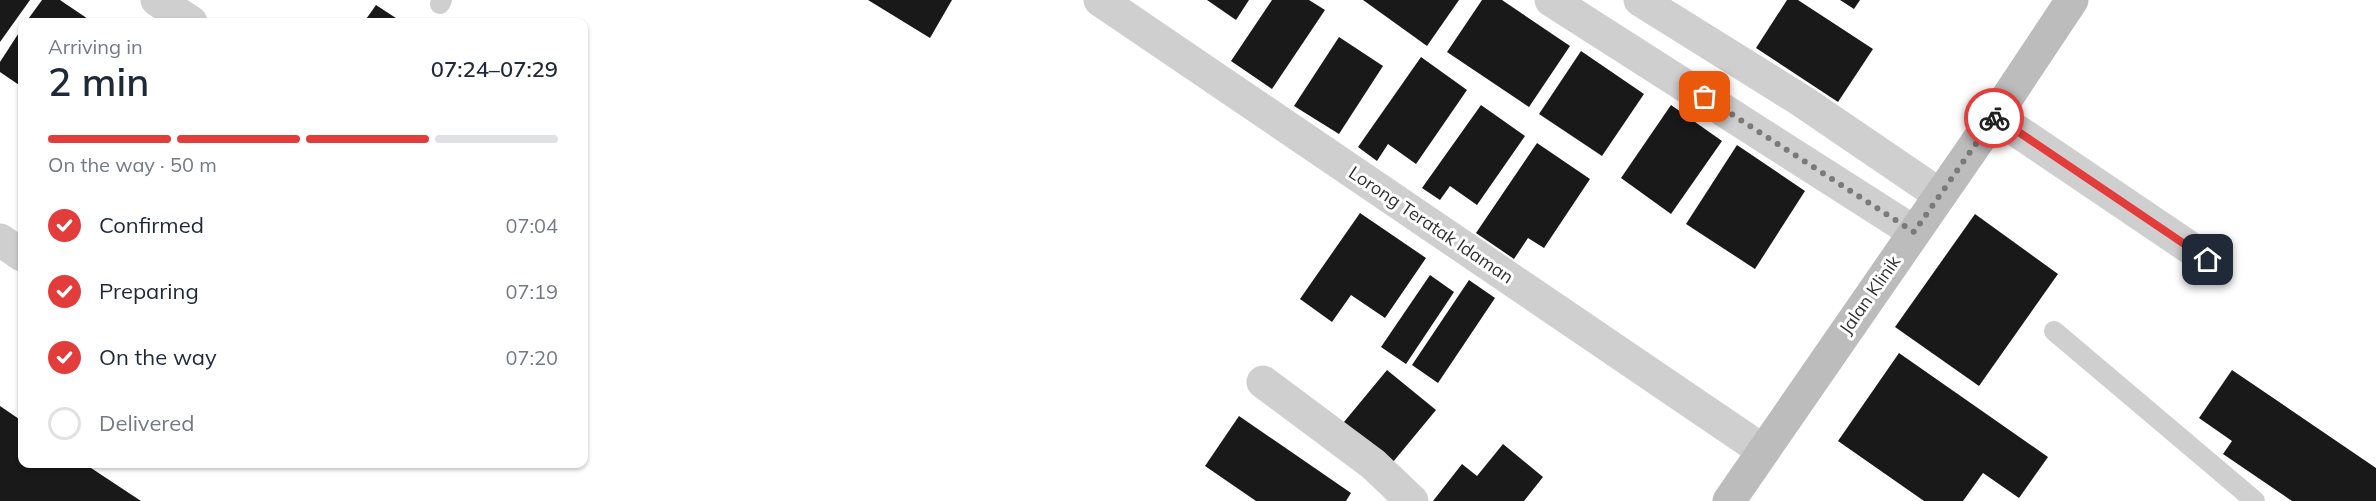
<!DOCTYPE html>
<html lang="en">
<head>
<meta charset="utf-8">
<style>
	:root { --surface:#fff; --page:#f2f2f3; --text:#1f2937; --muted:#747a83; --line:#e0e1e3; --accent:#e23d3b }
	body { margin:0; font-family:Mulish,sans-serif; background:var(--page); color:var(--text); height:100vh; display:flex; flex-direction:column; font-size:22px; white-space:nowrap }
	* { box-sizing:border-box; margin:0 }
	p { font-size:20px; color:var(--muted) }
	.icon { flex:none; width:33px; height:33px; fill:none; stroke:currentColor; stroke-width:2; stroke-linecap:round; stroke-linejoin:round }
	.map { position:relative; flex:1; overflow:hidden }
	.side { position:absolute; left:18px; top:18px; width:570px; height:450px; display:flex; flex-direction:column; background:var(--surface); border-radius:12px; box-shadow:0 2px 4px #0004 }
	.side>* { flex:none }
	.pin { position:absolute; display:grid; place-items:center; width:51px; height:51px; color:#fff; margin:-26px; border-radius:12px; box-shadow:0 3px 9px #0006 }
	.courier { position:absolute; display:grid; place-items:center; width:60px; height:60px; margin:-30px; border:4px solid #e23d3b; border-radius:50%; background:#fff; color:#222; box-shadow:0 2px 8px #0007 }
	.head em { font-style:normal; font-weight:600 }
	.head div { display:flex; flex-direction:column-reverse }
	.head { display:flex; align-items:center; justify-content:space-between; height:102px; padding:0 30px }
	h1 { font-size:39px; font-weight:600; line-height:45px }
	.bar { display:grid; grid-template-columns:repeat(4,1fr); gap:9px 6px; align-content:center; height:72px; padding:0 30px }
	.bar i { height:8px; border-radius:4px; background:var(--line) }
	.bar .active { background:var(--accent) }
	.bar p { grid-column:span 4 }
	ol { padding:0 30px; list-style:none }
	li { display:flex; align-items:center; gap:18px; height:66px }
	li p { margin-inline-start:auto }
	li .icon { padding:6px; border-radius:50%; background:var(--accent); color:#fff; stroke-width:4 }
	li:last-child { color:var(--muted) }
	li i { width:33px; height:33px; border:3px solid var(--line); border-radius:50% }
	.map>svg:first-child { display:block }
	.building { fill:#191919 }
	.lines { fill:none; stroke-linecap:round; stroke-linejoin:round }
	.lane { stroke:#cfcfcf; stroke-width:20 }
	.street { stroke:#cfcfcf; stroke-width:33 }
	.secondary { stroke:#bcbcbc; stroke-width:33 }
	.done { stroke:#7a7a7a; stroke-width:6; stroke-dasharray:0 10.8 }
	.route { stroke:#e23d3b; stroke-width:8 }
	.labels { text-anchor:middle; stroke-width:6; stroke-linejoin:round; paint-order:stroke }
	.street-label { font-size:18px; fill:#323232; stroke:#fff }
</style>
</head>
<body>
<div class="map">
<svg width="2376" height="501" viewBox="0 0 2376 501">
	<rect width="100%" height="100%" fill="#fff"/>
	<g class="building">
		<polygon points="0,0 30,0 0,42"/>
		<polygon points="42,0 60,0 91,21 26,22"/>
		<polygon points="868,0 952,0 930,38"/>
		<polygon points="1207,0 1249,0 1236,20"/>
		<polygon points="1272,0 1309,0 1325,10 1272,89 1231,61"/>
		<polygon points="1363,0 1459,0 1427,46"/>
		<polygon points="1482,0 1502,0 1570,46 1529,107 1447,52"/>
		<polygon points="1787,0 1798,0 1873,49 1838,102 1756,48"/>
		<polygon points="1840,0 1860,0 1854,9"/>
		<polygon points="376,5 402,22 364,22"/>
		<polygon points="22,28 22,87 0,72 0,62"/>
		<polygon points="1339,37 1383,66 1339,134 1294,106"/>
		<polygon points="1581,51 1644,94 1602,156 1539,114"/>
		<polygon points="1421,57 1467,90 1416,164 1388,144 1377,161 1358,147"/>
		<polygon points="1481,105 1525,136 1477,205 1450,186 1440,200 1422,188"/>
		<polygon points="1671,105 1722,141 1671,214 1621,178"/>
		<polygon points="1537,143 1590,179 1544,248 1528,238 1514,259 1476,233"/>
		<polygon points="1737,145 1805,191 1755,269 1686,224"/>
		<polygon points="1360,213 1426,258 1385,318 1351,295 1332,322 1300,299"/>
		<polygon points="1975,214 2058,274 1979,386 1895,327"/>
		<polygon points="1430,275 1454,292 1406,364 1381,347"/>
		<polygon points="1469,280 1495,298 1438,383 1412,365"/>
		<polygon points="1899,353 2048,457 2019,498 1983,473 1963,501 1924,501 1838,441"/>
		<polygon points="1387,370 1436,410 1388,468 1339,428"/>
		<polygon points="2232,370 2376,468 2376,501 2292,501 2223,454 2232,441 2199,418"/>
		<polygon points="0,406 22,421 22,464 85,464 141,501 0,501"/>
		<polygon points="1239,416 1351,493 1346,501 1256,501 1205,466"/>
		<polygon points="1503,444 1543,477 1524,501 1433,501 1462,464 1477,476"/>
	</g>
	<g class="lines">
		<g class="lane">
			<polyline points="440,4 442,0"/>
			<polyline points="2054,331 2255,501"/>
		</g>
		<g class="street">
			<polyline points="157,0 191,22"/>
			<polyline points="1100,0 1762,450"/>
			<polyline points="1551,0 1914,232"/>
			<polyline points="1640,0 1802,101 1940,195"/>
			<polyline points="1995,116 2208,260"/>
			<polyline points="0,240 22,255"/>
			<polyline points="1263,382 1373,464 1412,501"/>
		</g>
		<polyline class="secondary" points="1729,501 1995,116 2072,0"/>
	</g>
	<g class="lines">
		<polyline class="done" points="1705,97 1914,232 1994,118"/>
		<polyline class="route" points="1994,118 1995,116 2208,260"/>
	</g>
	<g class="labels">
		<g class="street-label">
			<text transform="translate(1431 225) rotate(34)" y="6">Lorong Teratak Idaman</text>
			<text transform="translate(1870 295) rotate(-55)" y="6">Jalan Klinik</text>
		</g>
	</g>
</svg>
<div class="pin" style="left:1705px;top:97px;background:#ea580c"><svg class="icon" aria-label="bag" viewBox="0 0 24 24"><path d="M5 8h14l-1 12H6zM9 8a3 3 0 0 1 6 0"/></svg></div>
<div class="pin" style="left:2208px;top:260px;background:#1f2937"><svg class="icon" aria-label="home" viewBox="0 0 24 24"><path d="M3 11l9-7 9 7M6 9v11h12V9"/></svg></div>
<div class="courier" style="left:1994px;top:118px"><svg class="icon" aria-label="bike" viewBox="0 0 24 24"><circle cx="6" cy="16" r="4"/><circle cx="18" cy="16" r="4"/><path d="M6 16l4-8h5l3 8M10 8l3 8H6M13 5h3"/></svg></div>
<section class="side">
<div class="head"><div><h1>2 min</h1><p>Arriving in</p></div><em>07:24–07:29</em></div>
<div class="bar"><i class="active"></i><i class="active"></i><i class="active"></i><i></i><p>On the way · 50 m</p></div>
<ol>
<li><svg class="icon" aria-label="check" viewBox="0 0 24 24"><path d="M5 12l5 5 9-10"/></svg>Confirmed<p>07:04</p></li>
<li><svg class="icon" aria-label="check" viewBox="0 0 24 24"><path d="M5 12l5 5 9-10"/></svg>Preparing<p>07:19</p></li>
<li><svg class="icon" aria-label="check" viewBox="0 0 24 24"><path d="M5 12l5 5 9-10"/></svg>On the way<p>07:20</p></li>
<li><i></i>Delivered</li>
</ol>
</section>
</div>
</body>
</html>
